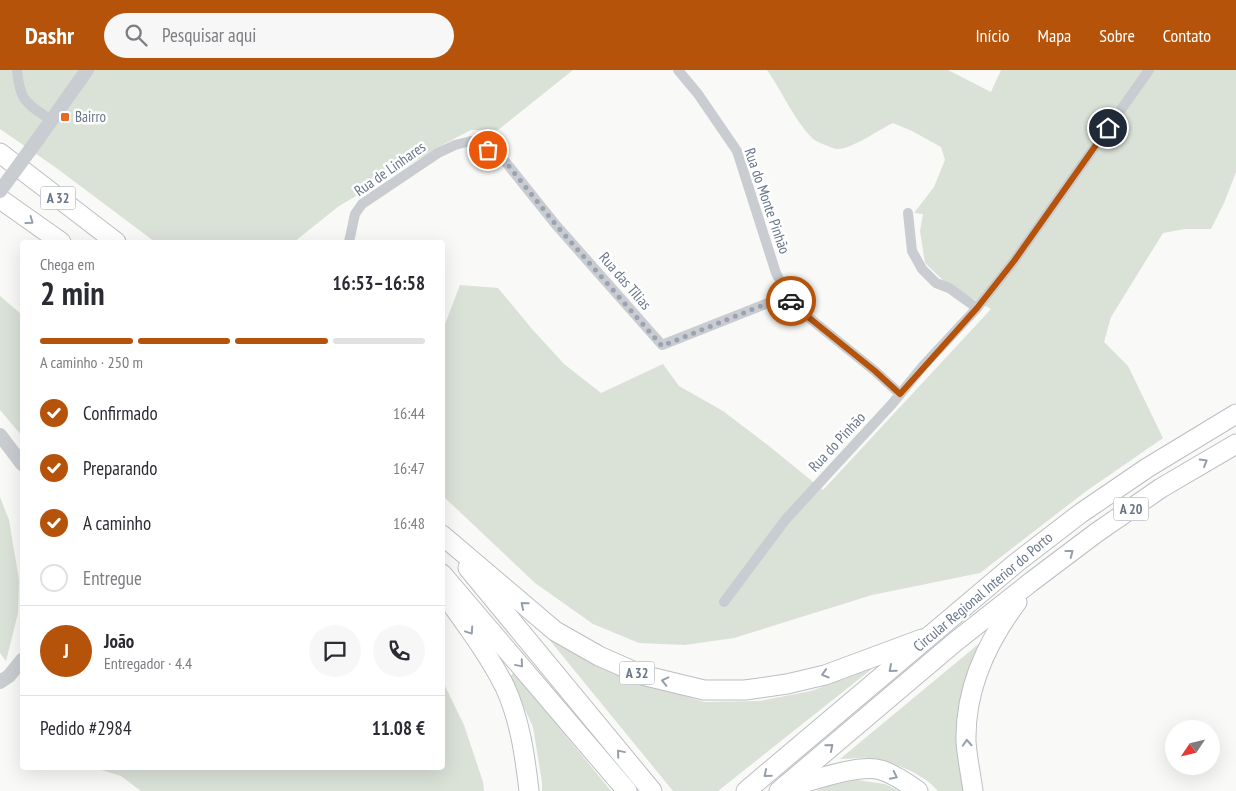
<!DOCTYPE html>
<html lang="pt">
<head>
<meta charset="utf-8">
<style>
	:root { --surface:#fff; --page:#f7f7f7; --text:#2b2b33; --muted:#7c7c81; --line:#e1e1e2; --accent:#b45309 }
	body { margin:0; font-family:"PT Sans Narrow",sans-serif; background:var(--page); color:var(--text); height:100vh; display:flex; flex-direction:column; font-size:19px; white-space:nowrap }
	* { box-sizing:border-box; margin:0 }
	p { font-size:16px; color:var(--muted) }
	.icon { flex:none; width:28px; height:28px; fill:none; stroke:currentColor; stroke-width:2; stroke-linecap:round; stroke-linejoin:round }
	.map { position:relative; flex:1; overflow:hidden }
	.drawer { position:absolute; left:20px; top:170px; width:425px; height:530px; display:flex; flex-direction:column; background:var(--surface); border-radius:5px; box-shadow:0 5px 20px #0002 }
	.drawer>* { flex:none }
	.needle { width:32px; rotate:235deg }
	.fabs { position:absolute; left:1165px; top:650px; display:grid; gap:10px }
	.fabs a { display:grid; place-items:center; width:55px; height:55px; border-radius:50%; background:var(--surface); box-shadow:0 5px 20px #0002; font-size:25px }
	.pin { position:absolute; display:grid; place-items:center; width:42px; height:42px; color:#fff; margin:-21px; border:2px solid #fff; border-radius:50%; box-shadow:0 1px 5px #0007 }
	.courier { position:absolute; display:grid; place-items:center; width:50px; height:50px; margin:-25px; border:4px solid #b45309; border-radius:50%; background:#fff; color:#222; box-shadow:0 1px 6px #0007 }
	.head em { font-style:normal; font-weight:600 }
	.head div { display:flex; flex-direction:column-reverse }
	.head { display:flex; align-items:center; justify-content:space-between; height:85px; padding:0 20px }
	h1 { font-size:32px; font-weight:600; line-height:38px }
	.bar { display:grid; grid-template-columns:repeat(4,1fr); gap:8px 5px; align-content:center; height:60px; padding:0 20px }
	.bar i { height:6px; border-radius:4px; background:var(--line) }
	.bar .active { background:var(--accent) }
	.bar p { grid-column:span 4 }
	.line { display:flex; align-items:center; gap:12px; padding:0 20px; border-top:1px solid var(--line) }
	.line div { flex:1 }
	.round { display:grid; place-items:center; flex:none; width:52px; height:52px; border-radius:26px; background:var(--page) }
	ol { padding:0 20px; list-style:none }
	li { display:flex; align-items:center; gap:15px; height:55px }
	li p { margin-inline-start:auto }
	li .icon { padding:5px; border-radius:50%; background:var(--accent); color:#fff; stroke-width:4 }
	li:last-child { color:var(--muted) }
	li i { width:28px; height:28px; border:2px solid var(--line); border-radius:50% }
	header { display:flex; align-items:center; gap:30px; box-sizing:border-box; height:70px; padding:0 25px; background:var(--accent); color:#fff }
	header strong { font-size:24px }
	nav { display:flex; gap:28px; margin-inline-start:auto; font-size:18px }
	.search { width:350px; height:45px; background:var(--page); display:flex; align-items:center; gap:12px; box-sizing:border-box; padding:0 18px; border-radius:28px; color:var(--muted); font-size:19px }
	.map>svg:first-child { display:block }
	.green { fill:#dae1d7 }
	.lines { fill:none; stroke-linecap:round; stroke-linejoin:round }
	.motorway-casing { stroke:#bbbec2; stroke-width:21 }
	.minor { stroke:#c9ccd0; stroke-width:10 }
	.tertiary { stroke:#c9ccd0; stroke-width:14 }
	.motorway { stroke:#fff; stroke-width:19 }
	.tertiary-bridge { stroke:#c9ccd0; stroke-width:14 }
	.oneway { stroke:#959fac }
	.done { stroke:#9aa4b0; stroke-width:5; stroke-dasharray:0 9 }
	.route { stroke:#b45309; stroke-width:6 }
	.poi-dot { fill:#eb6824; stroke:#fff; stroke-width:2 }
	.labels { text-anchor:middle; stroke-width:5; stroke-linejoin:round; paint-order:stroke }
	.shield { fill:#fff; stroke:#959fac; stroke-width:1 }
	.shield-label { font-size:14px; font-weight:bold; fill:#677689 }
	.poi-label { font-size:15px; fill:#677689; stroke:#fff; text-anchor:start }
	.street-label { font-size:15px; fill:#677689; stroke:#fff }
</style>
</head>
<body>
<header>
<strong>Dashr</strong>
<div class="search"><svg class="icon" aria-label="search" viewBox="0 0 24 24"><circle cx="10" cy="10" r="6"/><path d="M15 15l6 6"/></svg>Pesquisar aqui</div>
<nav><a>Início</a><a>Mapa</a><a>Sobre</a><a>Contato</a></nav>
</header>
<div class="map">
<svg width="1236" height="721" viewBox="0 0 1236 721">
	<rect width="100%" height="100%" fill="#f9f9f7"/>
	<g class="green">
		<polygon points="0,0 573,0 498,60 471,60 446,73 339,136 294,172 155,172 55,97 0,59"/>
		<path d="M767,0h181l43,22 10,-22h235v102l-12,31 -13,26h-26l-22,4 -52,84 -7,25 24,24 35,72 -78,54 -105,81 -108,22 -138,43 -49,7 -46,-2 -46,-19 -58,-41 -92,-87 -1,-164 18,-47 38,3 34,41 32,35 37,29 62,-29 16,22 44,25 46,35 54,44 168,-181 -45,-26 -21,-20 -5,-32 3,-17 -9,-1 20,-26 11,-27 -4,-13 -29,-16 -19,-8c-15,7 -42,27 -57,26 -4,-1 -22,-8 -24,-11 -18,-18 -30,-47 -45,-68z"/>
		<polygon points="0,226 22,245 22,366 0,340"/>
		<polygon points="0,427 9,450 19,510 18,543 6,591 0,583"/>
		<polygon points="543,562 585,590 644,613 704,632 760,631 811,621 873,598 718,721 673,721"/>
		<path d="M981,572l-13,41 1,108h-31c-15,-18 -47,-30 -70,-33 -9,-1 -19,1 -28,1z"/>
		<polygon points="514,602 611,721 542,721 542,712 533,657 510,607"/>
		<polygon points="443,612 464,655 483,712 484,721 141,721 121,706 95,698 442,698"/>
		<polygon points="857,710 885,714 899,721 816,721 826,716"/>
	</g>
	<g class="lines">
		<defs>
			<g id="motorway">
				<polyline points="0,83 116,172"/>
				<polyline points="0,129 61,172"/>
				<polyline points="442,465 555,561 599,586 642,605 704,620 745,620 787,614 825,605 922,569"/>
				<polyline points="468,498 652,721"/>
				<polyline points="442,504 627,721"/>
				<path d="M442,521c22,31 46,62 63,96 15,33 20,69 24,104"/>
				<path d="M786,718c22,-6 73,-25 95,-18 13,4 26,13 37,21"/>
				<polyline points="746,721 1016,493 1081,443 1147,398 1236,344"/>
				<polyline points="779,721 955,572 1031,512 1096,463 1161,418 1236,374"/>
				<path d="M973,721c-2,-16 -6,-33 -7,-50 -1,-51 21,-99 51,-139"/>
			</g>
		</defs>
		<use href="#motorway" class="motorway-casing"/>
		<g class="minor">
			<path d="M17,0c3,32 9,33 34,50"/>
			<polyline points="678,0 698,24 737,81 776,203 792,234 875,301 900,324"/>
			<polyline points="908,143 912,181 922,199 936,213 949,218 977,238"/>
			<polyline points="349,172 355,144 362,134 438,83 455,75 471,71 504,90 556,155 662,275 788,225"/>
			<polyline points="724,532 786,449 892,334 923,296 977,238 1014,191 1149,0"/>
		</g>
		<g class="tertiary">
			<polyline points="38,69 87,0"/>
			<polyline points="0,365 22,394"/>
			<polyline points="0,612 9,606 22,590"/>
		</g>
		<use href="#motorway" class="motorway"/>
		<polyline class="tertiary-bridge" points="0,121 38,69"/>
	</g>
	<defs><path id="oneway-chevron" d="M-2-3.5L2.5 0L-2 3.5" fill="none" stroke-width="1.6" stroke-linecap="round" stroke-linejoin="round" transform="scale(1.25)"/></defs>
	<g class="oneway">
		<use href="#oneway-chevron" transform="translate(30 151) rotate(36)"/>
		<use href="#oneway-chevron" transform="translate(1204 392) rotate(-30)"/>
		<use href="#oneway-chevron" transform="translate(1070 483) rotate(-37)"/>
		<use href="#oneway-chevron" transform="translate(524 535) rotate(-140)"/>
		<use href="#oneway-chevron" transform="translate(470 561) rotate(56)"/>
		<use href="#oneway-chevron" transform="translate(520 594) rotate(50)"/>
		<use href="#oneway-chevron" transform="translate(892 599) rotate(139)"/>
		<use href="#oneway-chevron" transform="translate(825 604) rotate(163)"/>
		<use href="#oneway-chevron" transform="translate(665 611) rotate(-167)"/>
		<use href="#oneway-chevron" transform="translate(967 673) rotate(-93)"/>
		<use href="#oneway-chevron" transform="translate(830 677) rotate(-40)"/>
		<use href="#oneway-chevron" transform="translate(620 683) rotate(-130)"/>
		<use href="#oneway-chevron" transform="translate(767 704) rotate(140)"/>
		<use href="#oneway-chevron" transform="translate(894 706) rotate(26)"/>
	</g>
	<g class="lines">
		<polyline class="done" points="488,80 504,90 556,155 662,276 788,225 791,231"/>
		<polyline class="route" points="791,231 792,234 875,301 900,324 977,238 1014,191 1108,58"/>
	</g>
	<rect class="poi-dot" x="60" y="42" width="10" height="10" rx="2.5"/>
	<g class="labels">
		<g class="shield">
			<rect x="40.5" y="116.5" width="35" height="23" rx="4"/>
			<rect x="1113.5" y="427.5" width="35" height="23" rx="4"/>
			<rect x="619.5" y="591.5" width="35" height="23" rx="4"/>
		</g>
		<g class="shield-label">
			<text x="58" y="133">A 32</text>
			<text x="1131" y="444">A 20</text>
			<text x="637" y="608">A 32</text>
		</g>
		<g class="poi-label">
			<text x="75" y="52">Bairro</text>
		</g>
		<g class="street-label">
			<text transform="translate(390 99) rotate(-35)" y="5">Rua de Linhares</text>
			<text transform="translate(767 131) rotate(71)" y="5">Rua do Monte Pinhão</text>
			<text transform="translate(625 211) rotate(49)" y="5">Rua das Tílias</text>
			<text transform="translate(837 372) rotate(-47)" y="5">Rua do Pinhão</text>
			<text transform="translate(983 522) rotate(-40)" y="5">Circular Regional Interior do Porto</text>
		</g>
	</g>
</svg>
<div class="fabs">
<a><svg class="needle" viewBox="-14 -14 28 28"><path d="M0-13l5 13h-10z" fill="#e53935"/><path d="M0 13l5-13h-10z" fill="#7c7c81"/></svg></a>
</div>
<div class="pin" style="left:488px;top:80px;background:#ea580c"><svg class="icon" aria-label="bag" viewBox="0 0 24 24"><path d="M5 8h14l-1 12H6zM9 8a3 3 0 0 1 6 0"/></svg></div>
<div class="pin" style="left:1108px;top:58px;background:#1f2937"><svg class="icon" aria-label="home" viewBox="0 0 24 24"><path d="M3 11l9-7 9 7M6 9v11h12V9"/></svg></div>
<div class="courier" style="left:791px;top:231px"><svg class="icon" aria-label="car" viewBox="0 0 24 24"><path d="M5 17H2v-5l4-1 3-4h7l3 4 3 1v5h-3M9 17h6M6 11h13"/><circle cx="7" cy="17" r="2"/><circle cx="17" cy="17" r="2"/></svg></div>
<section class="drawer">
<div class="head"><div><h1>2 min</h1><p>Chega em</p></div><em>16:53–16:58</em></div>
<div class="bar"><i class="active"></i><i class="active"></i><i class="active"></i><i></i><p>A caminho · 250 m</p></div>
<ol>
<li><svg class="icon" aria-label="check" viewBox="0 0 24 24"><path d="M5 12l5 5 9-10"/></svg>Confirmado<p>16:44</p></li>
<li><svg class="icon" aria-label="check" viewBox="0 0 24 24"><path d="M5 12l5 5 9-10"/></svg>Preparando<p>16:47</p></li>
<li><svg class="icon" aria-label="check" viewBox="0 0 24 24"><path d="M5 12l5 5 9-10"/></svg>A caminho<p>16:48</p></li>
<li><i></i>Entregue</li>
</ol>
<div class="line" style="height:90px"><b class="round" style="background:var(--accent);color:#fff">J</b><div><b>João</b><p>Entregador · 4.4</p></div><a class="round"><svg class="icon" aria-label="chat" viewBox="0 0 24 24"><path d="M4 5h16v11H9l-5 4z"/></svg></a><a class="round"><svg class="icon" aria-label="phone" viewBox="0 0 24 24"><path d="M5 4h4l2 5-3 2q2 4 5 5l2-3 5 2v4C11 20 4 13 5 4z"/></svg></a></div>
<div class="line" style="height:65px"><div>Pedido #2984</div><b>11.08 €</b></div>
</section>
</div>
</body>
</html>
